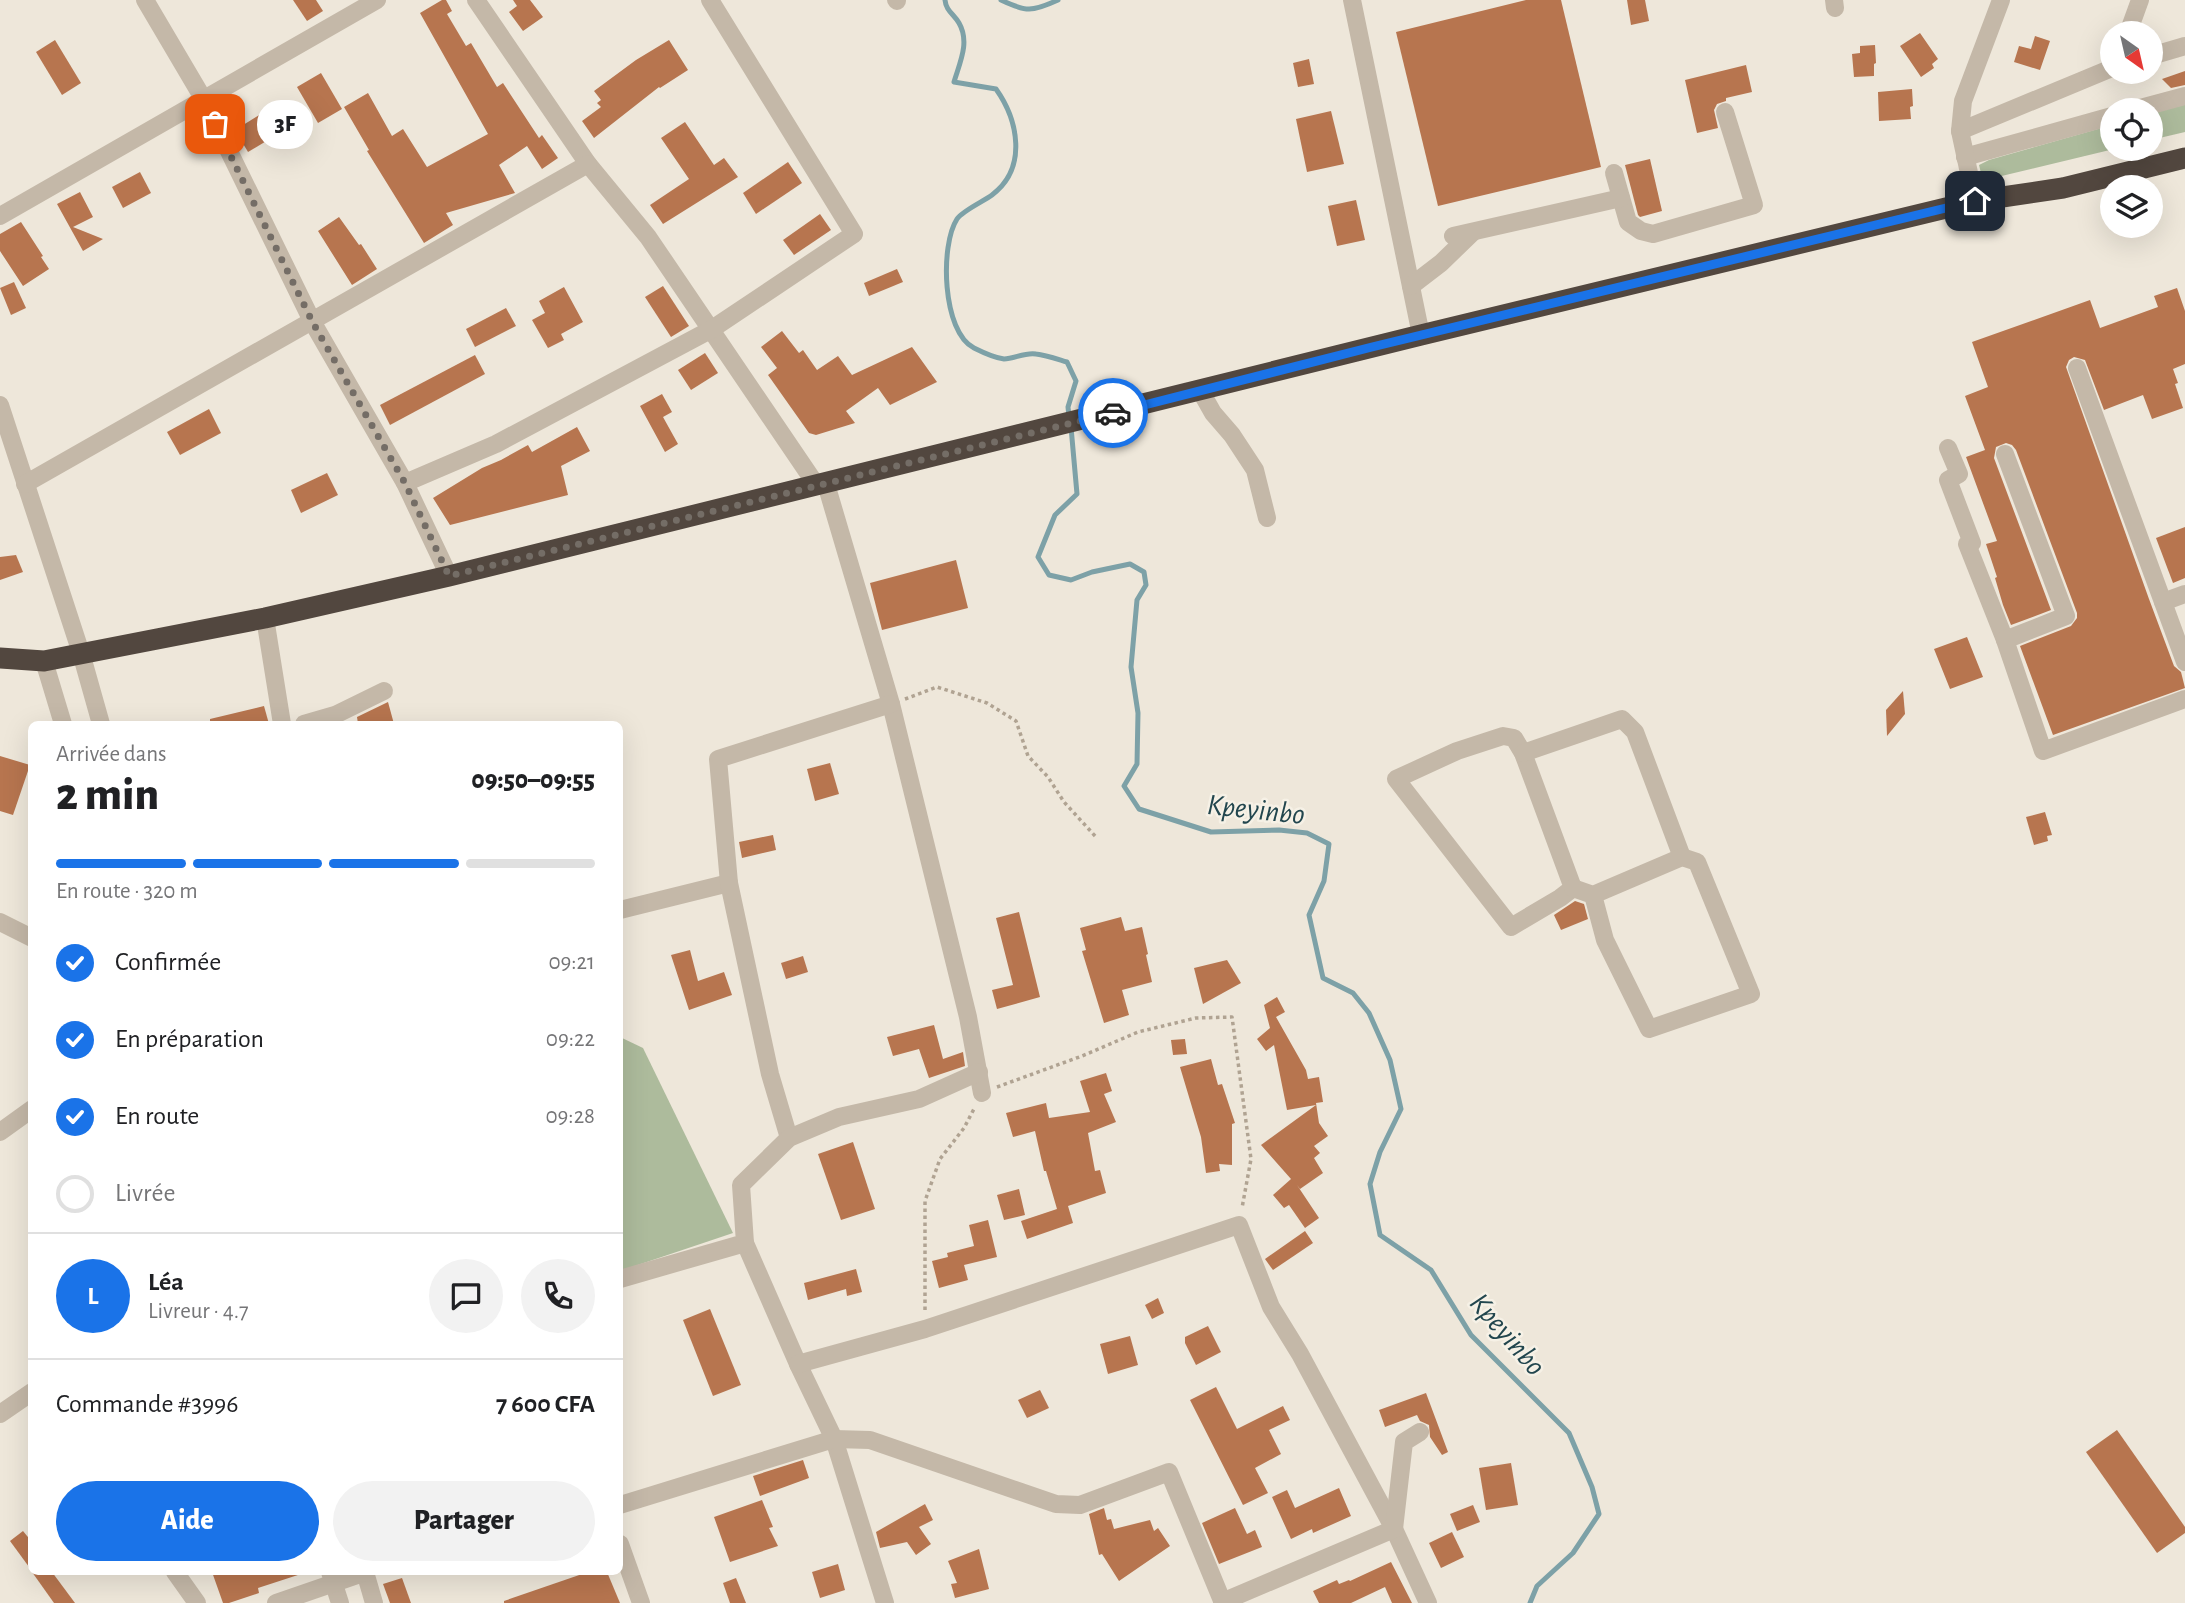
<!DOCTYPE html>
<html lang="fr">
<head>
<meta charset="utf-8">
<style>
	:root { --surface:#fff; --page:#f2f2f2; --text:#202124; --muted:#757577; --line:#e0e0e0; --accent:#1a73e8 }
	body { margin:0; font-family:"Alegreya Sans",sans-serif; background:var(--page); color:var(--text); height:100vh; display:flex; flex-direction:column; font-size:26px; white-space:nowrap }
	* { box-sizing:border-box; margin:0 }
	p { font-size:23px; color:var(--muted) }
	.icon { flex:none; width:38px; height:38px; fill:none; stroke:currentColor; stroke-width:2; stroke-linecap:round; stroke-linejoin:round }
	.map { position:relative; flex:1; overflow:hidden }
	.sheet { position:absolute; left:28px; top:721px; width:595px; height:854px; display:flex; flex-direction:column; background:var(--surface); border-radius:10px; box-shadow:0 7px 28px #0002 }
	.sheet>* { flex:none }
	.needle { width:46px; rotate:146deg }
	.fabs { position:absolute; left:2100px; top:21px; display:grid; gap:14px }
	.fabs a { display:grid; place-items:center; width:63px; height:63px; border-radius:50%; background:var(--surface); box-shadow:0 7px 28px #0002; font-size:35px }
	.pin { position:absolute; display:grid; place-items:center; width:60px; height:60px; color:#fff; margin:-30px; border-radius:14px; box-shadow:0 4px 10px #0006 }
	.courier { position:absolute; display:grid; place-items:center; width:70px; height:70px; margin:-35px; border:5px solid #1a73e8; border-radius:50%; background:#fff; color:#222; box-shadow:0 2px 9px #0007 }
	.bubble { position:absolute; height:49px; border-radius:24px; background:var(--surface); box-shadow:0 7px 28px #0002; font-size:23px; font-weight:800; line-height:49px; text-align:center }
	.head em { font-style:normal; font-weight:800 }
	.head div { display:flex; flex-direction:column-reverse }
	.head { display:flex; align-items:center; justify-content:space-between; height:119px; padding:0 28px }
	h1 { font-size:46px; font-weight:800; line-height:52px }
	.bar { display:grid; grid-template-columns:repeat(4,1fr); gap:10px 7px; align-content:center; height:84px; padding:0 28px }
	.bar i { height:9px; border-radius:5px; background:var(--line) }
	.bar .on { background:var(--accent) }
	.bar p { grid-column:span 4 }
	.line { display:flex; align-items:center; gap:18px; padding:0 28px; border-top:2px solid var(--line) }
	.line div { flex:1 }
	.round { display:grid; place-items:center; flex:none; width:74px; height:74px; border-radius:37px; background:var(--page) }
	ol { padding:0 28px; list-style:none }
	li { display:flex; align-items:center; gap:21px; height:77px }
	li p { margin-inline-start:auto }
	li .icon { padding:7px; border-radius:50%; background:var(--accent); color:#fff; stroke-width:4 }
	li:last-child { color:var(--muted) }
	li i { width:38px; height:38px; border:4px solid var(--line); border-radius:50% }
	.action { display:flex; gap:14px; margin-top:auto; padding:14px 28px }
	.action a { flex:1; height:80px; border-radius:42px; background:var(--accent); color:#fff; font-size:28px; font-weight:800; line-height:80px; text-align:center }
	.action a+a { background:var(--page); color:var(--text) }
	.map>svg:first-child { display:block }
	.green { fill:#adbb9c }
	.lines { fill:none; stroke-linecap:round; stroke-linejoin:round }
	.stream { stroke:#7da1a7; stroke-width:5 }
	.building { fill:#b7754f }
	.path { stroke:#b0a392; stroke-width:3.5; stroke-dasharray:3.5 3.5; stroke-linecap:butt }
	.minor { stroke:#c4b8a8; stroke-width:18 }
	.highway { stroke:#52473f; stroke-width:21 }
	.done { stroke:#746d66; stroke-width:7; stroke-dasharray:0 12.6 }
	.route { stroke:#1a73e8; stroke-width:9 }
	.labels { text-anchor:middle; stroke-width:5; stroke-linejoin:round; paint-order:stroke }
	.water-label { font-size:30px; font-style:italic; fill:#22464e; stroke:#f6f1e6 }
</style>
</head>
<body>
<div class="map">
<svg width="2185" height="1603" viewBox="0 0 2185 1603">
	<rect width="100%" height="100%" fill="#eee7da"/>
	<g class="green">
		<polygon points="2185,104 2185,132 2151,140 2151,114"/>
		<polygon points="2112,125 2112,149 2114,149 1989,179 1982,177 1979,165 1989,160"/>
		<polygon points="620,1037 643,1048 733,1233 620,1271"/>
	</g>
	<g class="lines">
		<g class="stream">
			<path d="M945,0c1,11 9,14 14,23 11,19 1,39 -5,59l42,7c22,31 32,79 -4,106 -8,6 -30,16 -35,24 -17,26 -15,113 17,129 8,4 21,10 30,11 10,0 21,-7 32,-5 10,1 21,5 31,8l9,19 -8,26 1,10"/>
			<path d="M1001,0c25,12 31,12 57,0"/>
			<polyline points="1071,427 1077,494 1055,515 1038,557 1049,575 1071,580 1092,572 1130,564 1144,572 1146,585 1137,600 1131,667 1138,713 1137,764 1124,786 1139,809 1211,832 1279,830 1307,833 1329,844 1324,881 1309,915 1323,978 1353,993 1369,1013 1390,1060 1401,1109 1380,1152 1370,1184 1380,1235 1431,1270 1471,1335 1569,1433 1592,1487 1599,1514 1573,1553 1537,1586 1530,1603"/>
		</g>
	</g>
	<g class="building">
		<polygon points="293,0 316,0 323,11 307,21"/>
		<polygon points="442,0 446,0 452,11 447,14 466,46 471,43 497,87 503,83 539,138 542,135 558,158 542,169 527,146 499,165 515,193 446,213 453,225 424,243 367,151 369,150 344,107 368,93 392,136 403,129 427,167 488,134 420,13"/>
		<polygon points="513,0 530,0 543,17 523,31 509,12 517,6"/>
		<polygon points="1526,0 1561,0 1601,167 1438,206 1396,32"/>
		<polygon points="1627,0 1645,0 1649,21 1631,25"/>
		<polygon points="1920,33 1938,59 1932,64 1934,68 1921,77 1900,46"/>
		<polygon points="2035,36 2050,41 2040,70 2014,62 2019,46 2031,49"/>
		<polygon points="55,40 81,83 62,95 36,52"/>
		<polygon points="669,40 688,70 660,88 659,87 594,138 582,121 601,107 597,103 601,100 594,91 636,60"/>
		<polygon points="1875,45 1876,63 1874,64 1874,76 1854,77 1852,54 1860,53 1860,46"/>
		<polygon points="1309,59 1314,84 1298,87 1293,63"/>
		<polygon points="1746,65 1752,92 1726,98 1726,101 1717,104 1714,110 1718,128 1697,133 1685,80"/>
		<polygon points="2185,71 2185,85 2171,88 2162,79"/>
		<polygon points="321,73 342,109 318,123 297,87"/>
		<polygon points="1912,89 1913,106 1910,107 1911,119 1879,121 1878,92"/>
		<polygon points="1331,111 1344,164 1307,172 1296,119"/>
		<polygon points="264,112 278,134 248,152 235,130"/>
		<polygon points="685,122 714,165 724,158 738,177 663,224 650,205 689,179 661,138"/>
		<polygon points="1650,159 1662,211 1640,217 1638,215 1625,165"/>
		<polygon points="788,162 802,183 756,214 743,193"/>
		<polygon points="140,172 151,193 123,208 112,187"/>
		<polygon points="80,192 93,217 73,227 103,239 83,251 57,204"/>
		<polygon points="1356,200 1365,240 1337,246 1328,206"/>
		<polygon points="820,214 831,230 794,255 783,240"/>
		<polygon points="339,217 359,245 361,244 377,269 352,285 318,231"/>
		<polygon points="21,222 43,256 41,257 49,269 23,286 0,251 0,234"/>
		<polygon points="897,269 903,282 869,296 864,283"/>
		<polygon points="14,282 26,308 11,315 0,288"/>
		<polygon points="663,286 689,326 671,337 645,297"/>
		<polygon points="564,287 583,322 561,334 564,340 548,348 532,320 545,313 539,301"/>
		<polygon points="2177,288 2185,311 2185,364 2173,369 2178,383 2175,384 2183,408 2152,419 2143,395 2104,410 2085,360 2074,357 2069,360 2066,367 2149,599 2174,666 2181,672 2185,688 2053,735 2020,646 2071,626 2077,618 2077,613 2016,450 2012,445 2006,443 1996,447 1994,458 2051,610 2011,625 2003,605 1995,578 1997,577 1986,544 1997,541 1966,457 1985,450 1965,396 1988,387 1972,342 2090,300 2100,328 2158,307 2154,296"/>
		<polygon points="506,308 516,326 475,347 466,329"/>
		<polygon points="782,331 799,353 803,350 817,370 838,356 852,375 912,347 937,382 890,405 878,388 846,411 855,423 816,435 809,433 768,375 777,368 761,347"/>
		<polygon points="705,353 718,373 691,390 678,370"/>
		<polygon points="475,355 485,374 390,425 380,405"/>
		<polygon points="662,394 672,412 663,417 678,444 665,452 640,406"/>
		<polygon points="209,409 221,433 180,455 167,432"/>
		<polygon points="577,427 590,451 561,466 568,495 450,525 433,498 482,468 501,460 528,445 532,452"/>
		<polygon points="327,473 338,495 301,513 291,490"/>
		<polygon points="2185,527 2185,578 2173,583 2156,538"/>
		<polygon points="16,555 23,572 0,580 0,557"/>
		<polygon points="956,560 968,608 882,630 870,583"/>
		<polygon points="1967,637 1983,677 1950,689 1934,649"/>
		<polygon points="1903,691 1905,714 1887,736 1886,710"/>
		<polygon points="388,702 394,724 358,724 357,717"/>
		<polygon points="264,706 269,724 210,724 210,719"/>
		<polygon points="0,756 30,765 13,815 0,811"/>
		<polygon points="830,763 839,794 815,801 807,769"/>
		<polygon points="2045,812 2052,835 2047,836 2048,841 2034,845 2026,817"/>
		<polygon points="773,835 776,850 742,858 739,842"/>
		<polygon points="1575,901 1584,904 1588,919 1561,930 1554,915"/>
		<polygon points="1019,912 1040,997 997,1009 992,990 1013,985 996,918"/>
		<polygon points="1121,917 1125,931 1142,927 1148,954 1146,955 1152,982 1122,990 1129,1015 1104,1023 1082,951 1086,950 1080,928"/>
		<polygon points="690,950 698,981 724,972 732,995 689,1010 671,955"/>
		<polygon points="803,956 808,972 786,979 781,963"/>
		<polygon points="1227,960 1241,983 1203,1004 1194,968"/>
		<polygon points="1277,997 1285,1012 1276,1017 1306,1070 1308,1079 1319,1077 1323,1102 1316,1103 1319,1123 1328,1136 1314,1146 1320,1153 1314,1158 1323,1173 1300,1189 1297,1185 1319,1218 1305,1228 1289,1205 1284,1208 1273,1195 1291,1179 1261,1145 1316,1105 1287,1110 1274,1045 1266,1051 1257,1039 1270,1028 1264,1005"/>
		<polygon points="934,1025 943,1059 963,1052 965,1066 929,1078 919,1049 893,1056 887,1037"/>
		<polygon points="1185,1039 1187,1054 1173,1055 1171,1040"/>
		<polygon points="1211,1059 1218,1085 1222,1084 1235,1123 1232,1124 1232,1165 1219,1164 1220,1171 1206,1173 1201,1137 1180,1067"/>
		<polygon points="1106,1073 1112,1091 1104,1094 1116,1122 1088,1133 1095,1171 1100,1170 1106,1193 1068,1206 1073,1223 1027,1239 1021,1221 1057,1209 1046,1171 1044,1171 1035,1131 1013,1137 1006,1113 1046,1103 1049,1118 1090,1112 1080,1081"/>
		<polygon points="853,1142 875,1209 841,1220 818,1154"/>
		<polygon points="1019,1189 1025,1215 1004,1220 997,1195"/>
		<polygon points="988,1220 997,1257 964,1265 968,1280 939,1288 932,1261 948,1257 947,1253 974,1246 969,1225"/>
		<polygon points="1305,1231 1313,1243 1273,1270 1265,1259"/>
		<polygon points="856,1269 862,1292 847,1296 846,1289 808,1300 804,1283"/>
		<polygon points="1158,1298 1164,1313 1152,1319 1145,1305"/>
		<polygon points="710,1309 741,1385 713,1396 683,1320"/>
		<polygon points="1208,1326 1221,1352 1196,1365 1185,1343 1185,1337"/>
		<polygon points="1130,1336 1138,1365 1108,1374 1100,1344"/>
		<polygon points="1216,1387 1237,1429 1283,1406 1290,1420 1269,1430 1281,1454 1255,1468 1268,1493 1243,1505 1190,1400"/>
		<polygon points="1040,1390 1049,1408 1027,1418 1018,1400"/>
		<polygon points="1426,1393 1448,1452 1442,1455 1430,1437 1429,1425 1420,1421 1417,1415 1385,1427 1379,1410"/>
		<polygon points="2117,1430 2185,1527 2185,1533 2157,1553 2086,1452"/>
		<polygon points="803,1460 809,1478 760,1496 753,1476"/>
		<polygon points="1511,1463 1518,1505 1486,1510 1479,1468"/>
		<polygon points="1339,1488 1351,1516 1313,1533 1312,1529 1291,1539 1272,1497 1287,1490 1295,1508"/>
		<polygon points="762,1500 773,1527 769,1528 778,1546 730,1562 714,1517"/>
		<polygon points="925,1504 933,1520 919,1527 931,1544 916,1555 907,1542 880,1548 876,1532"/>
		<polygon points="1473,1505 1480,1522 1457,1531 1450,1514"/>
		<polygon points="1104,1508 1107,1520 1111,1519 1114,1529 1150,1520 1154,1531 1158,1528 1170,1546 1119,1581 1102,1554 1099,1555 1089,1514"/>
		<polygon points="1235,1508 1247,1534 1255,1530 1262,1547 1219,1564 1202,1523"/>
		<polygon points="23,1531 32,1542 32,1571 10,1541"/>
		<polygon points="1452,1532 1464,1557 1441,1568 1429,1543"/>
		<polygon points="979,1549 989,1589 955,1598 951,1584 957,1583 948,1561"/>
		<polygon points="1391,1562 1412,1603 1392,1603 1385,1587 1351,1603 1319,1603 1313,1591 1337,1580 1339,1584 1349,1580 1350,1581"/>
		<polygon points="838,1564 845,1590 820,1598 812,1572"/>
		<polygon points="32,1572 52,1572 75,1603 54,1603"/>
		<polygon points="212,1572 300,1572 301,1574 258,1588 259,1593 229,1603 223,1603"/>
		<polygon points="588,1572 607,1572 620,1603 504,1603 504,1601"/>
		<polygon points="402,1578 411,1603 390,1603 383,1584"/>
		<polygon points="736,1578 746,1603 730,1603 723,1583"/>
	</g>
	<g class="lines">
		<g class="path">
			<polyline points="905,699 937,687 987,703 1016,721 1028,756 1048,777 1064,802 1096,837"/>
			<polyline points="997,1087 1082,1056 1138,1032 1196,1018 1232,1017 1251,1159 1242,1208"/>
			<polyline points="925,1310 925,1201 940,1159 964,1128 975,1107"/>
		</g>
		<g class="minor">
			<polyline points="145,0 204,100 313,323 405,483 449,576"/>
			<polyline points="476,0 588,164 648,237 817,486"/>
			<polyline points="896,0 897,1"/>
			<polyline points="1352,0 1421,335"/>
			<polyline points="1834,0 1835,8"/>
			<polyline points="2128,33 2140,0"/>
			<polyline points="2151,56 2185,46"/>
			<polyline points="2133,110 2185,96"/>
			<polyline points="1960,131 2112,68"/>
			<polyline points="1965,157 2112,116"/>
			<polyline points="1614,173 1628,222 1641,231 1653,234 1754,205 1725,112"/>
			<polyline points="1975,201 1960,131 1963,101 2001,0"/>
			<polyline points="0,216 377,0"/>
			<polyline points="1453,236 1621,198"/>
			<polyline points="1411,286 1441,263 1473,232"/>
			<polyline points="2077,368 2185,662"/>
			<polyline points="1200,390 1213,413 1232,435 1255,470 1267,518"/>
			<polyline points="0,405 81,653 101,724"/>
			<polyline points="1948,448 1959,474 1948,480 1972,543 1967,544 2005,640"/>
			<polyline points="2005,454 2066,616 2005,640 2043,751 2185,699"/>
			<polyline points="405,483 496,444 712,329 854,234 710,0"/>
			<polyline points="25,484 588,164"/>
			<polyline points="826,484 891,704 968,1017 982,1093"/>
			<polyline points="2163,602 2185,594"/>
			<polyline points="265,618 282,724"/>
			<polyline points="44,661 63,724"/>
			<polyline points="304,724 335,715 384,691"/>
			<polygon points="1503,736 1514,738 1523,753 1573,888 1560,898 1511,927 1396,779 1457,751"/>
			<polyline points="1523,753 1622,719 1635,732 1682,857"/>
			<polyline points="1573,888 1593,895 1682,857 1697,862 1751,994 1649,1029 1605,940 1593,895"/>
			<polyline points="620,910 729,883"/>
			<polyline points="0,922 32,938"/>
			<polyline points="0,1132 32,1109"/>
			<polyline points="789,1138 770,1074 729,883 718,759 891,704"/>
			<polyline points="745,1243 798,1364 834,1439 885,1603"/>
			<polyline points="620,1279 745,1243 741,1185 789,1138 839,1117 919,1099 979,1072"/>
			<polyline points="798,1364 925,1329 1239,1225 1271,1307 1300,1354 1394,1529 1428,1603"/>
			<polyline points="0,1414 32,1392"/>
			<polyline points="620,1505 834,1439 870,1440 1056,1504 1080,1505 1169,1472 1223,1603"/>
			<polyline points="620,1544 641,1603"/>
			<polyline points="175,1572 197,1603"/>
			<polyline points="330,1572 340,1603"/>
			<polyline points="365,1572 374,1603"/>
			<polyline points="1222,1602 1394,1529 1404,1442 1420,1432"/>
			<polyline points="276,1603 366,1572"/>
		</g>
		<polyline class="highway" points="0,658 44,661 265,618 449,576 1421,335 1975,201 2063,188 2185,158"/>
	</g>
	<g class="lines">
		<polyline class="done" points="215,124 313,323 405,483 449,576 1113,413"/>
		<polyline class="route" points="1113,413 1372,347 1975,201"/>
	</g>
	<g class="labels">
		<g class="water-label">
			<text transform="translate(1256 809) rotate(6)" y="10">Kpeyinbo</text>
			<text transform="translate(1508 1334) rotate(49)" y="10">Kpeyinbo</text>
		</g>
	</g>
</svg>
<div class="fabs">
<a><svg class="needle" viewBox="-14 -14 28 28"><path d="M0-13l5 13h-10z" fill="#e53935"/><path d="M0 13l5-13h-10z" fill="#757577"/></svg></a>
<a><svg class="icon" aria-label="locate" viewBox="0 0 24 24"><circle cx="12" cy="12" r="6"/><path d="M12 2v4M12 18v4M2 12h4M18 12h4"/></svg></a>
<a><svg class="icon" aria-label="layers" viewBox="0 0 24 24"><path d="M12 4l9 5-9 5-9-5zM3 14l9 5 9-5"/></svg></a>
</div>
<div class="pin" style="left:215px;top:124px;background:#ea580c"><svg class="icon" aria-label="bag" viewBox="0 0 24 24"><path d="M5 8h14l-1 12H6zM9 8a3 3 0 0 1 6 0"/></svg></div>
<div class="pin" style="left:1975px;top:201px;background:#1f2937"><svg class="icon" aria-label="home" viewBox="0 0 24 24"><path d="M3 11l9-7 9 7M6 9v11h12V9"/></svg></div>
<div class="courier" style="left:1113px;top:413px"><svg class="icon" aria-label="car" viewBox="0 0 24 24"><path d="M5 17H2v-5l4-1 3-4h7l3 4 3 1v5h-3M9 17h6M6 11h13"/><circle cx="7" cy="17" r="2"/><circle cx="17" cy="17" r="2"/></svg></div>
<div class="bubble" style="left:257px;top:100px;width:56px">3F</div>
<section class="sheet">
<div class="head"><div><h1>2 min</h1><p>Arrivée dans</p></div><em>09:50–09:55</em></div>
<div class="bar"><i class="on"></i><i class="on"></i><i class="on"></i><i></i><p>En route · 320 m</p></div>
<ol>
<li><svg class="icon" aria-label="check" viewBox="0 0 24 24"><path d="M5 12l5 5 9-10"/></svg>Confirmée<p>09:21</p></li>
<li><svg class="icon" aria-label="check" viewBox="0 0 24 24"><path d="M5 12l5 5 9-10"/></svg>En préparation<p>09:22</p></li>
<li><svg class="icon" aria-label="check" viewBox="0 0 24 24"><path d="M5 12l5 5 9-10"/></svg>En route<p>09:28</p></li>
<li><i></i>Livrée</li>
</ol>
<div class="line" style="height:126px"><b class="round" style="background:var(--accent);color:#fff">L</b><div><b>Léa</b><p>Livreur · 4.7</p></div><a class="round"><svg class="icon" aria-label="chat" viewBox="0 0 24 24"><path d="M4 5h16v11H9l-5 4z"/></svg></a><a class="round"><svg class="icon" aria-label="phone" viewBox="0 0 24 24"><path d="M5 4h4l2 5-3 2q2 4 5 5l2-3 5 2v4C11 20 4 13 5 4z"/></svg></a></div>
<div class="line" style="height:91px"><div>Commande #3996</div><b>7 600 CFA</b></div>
<div class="action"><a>Aide</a><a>Partager</a></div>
</section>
</div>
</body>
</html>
